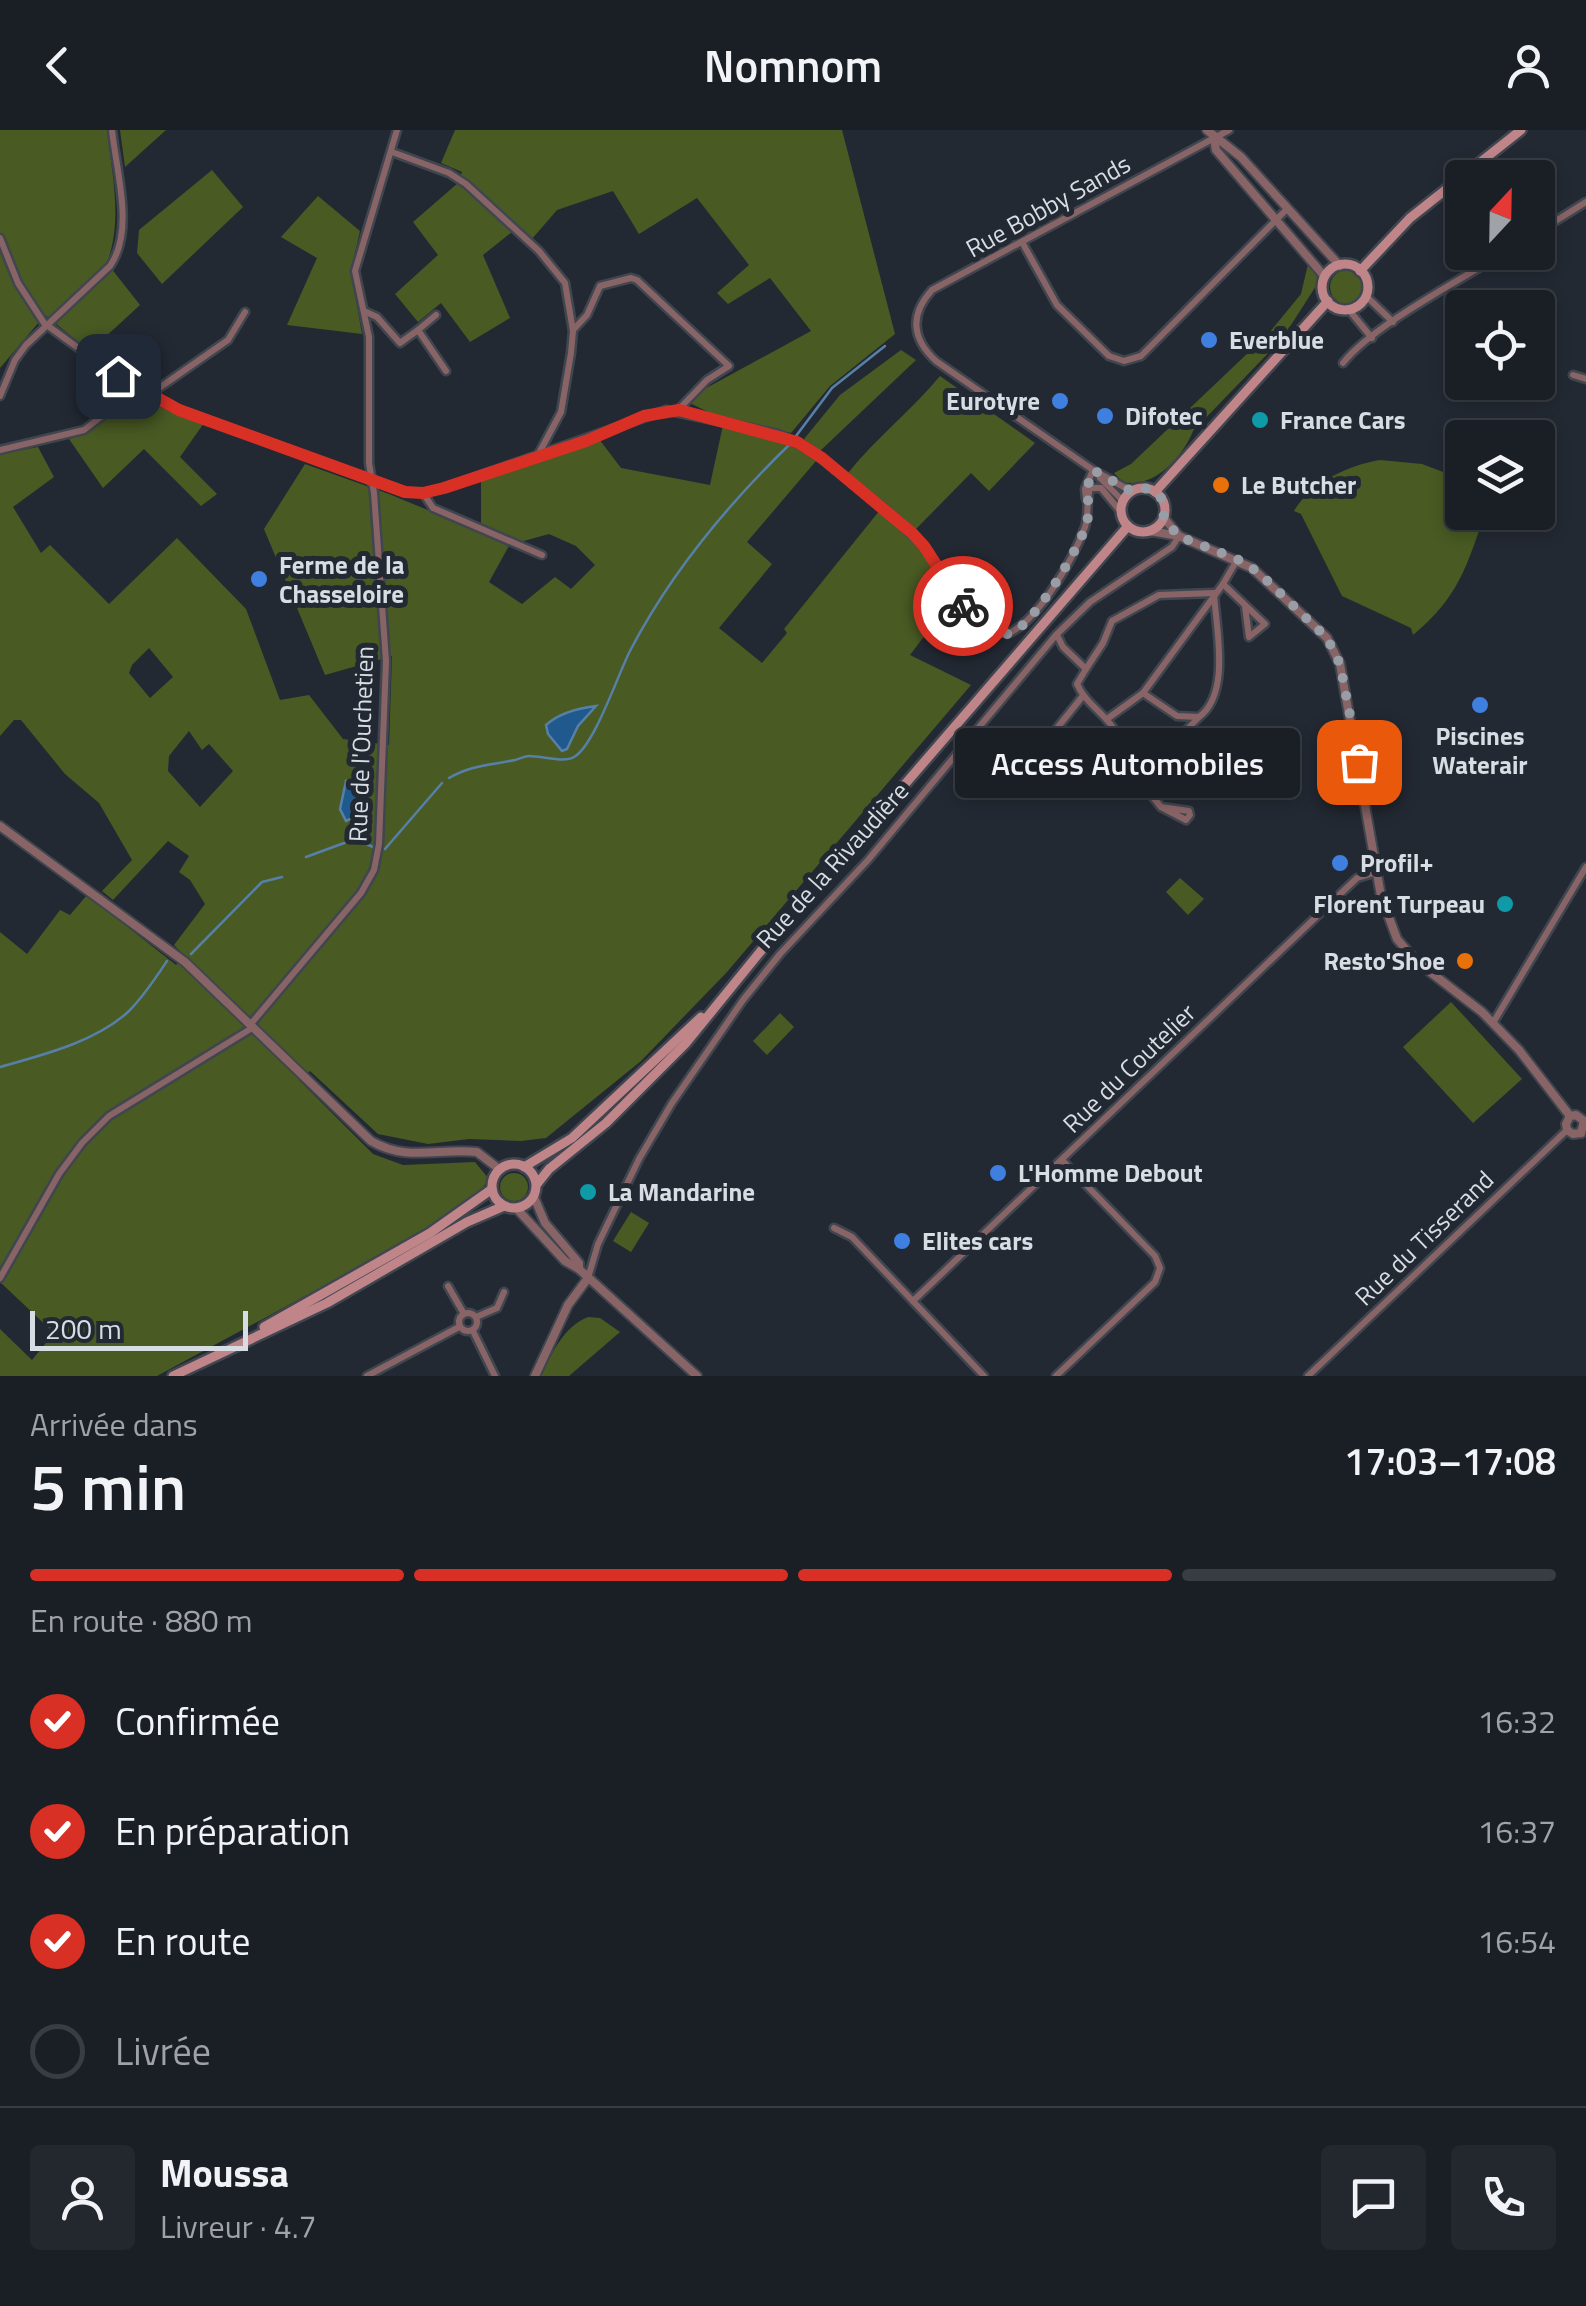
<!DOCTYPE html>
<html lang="fr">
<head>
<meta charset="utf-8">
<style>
	:root { --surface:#1a1f26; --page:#23272e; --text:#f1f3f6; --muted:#9fa2a7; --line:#383d43; --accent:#d93025 }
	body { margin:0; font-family:"Titillium Web",sans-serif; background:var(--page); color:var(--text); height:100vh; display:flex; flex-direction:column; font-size:38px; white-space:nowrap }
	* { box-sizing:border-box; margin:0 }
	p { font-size:32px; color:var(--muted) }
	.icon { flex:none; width:55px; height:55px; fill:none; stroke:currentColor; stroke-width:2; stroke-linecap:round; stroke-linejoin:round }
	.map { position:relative; height:1246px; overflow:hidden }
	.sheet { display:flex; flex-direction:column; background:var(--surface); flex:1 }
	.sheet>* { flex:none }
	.needle { width:65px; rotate:22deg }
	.tools { position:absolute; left:1445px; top:30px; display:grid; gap:20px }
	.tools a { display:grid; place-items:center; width:110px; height:110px; border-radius:10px; background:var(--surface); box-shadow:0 5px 15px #0003,0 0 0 2px var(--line); font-size:50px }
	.scale { position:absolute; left:30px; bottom:25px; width:218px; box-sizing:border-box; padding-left:10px; border:5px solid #d8dce3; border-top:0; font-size:28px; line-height:35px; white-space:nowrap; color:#d8dce3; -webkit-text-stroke:8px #232933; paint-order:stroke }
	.pin { position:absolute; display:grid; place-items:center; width:85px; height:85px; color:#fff; margin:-42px; border-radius:20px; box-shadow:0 5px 15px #0006 }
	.courier { position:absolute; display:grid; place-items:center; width:100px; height:100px; margin:-50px; border:8px solid #d93025; border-radius:50%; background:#fff; color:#222; box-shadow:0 2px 12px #0007 }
	.bubble { position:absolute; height:70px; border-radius:10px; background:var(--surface); box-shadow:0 5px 15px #0003,0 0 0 2px var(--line); font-size:32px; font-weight:600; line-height:70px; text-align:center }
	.summary em { font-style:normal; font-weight:600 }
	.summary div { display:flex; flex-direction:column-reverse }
	.summary { display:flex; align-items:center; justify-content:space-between; height:170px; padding:0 30px }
	h1 { font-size:65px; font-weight:600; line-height:75px }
	.bar { display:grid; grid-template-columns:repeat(4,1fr); gap:15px 10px; align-content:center; height:120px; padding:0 30px }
	.bar i { height:12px; border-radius:8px; background:var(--line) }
	.bar .selected { background:var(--accent) }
	.bar p { grid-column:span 4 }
	.line { display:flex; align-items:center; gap:25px; padding:0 30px; border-top:2px solid var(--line) }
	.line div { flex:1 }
	.round { display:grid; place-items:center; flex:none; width:105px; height:105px; border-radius:10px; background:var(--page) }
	ol { padding:0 30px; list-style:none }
	li { display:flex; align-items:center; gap:30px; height:110px }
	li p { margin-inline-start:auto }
	li .icon { padding:10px; border-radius:50%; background:var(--accent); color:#fff; stroke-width:4 }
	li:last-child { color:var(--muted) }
	li i { width:55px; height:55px; border:5px solid var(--line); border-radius:50% }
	header { display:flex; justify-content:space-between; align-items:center; height:130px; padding:0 30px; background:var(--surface); font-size:45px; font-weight:600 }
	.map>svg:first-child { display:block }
	.green { fill:#495a23; fill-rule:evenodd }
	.water { fill:#20598e; stroke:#5780a8; stroke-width:2.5 }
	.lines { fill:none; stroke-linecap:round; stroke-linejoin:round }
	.stream { stroke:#5780a8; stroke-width:2.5 }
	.minor-casing { stroke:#40464f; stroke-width:11 }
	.tertiary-casing { stroke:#40464f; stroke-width:12 }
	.secondary-casing { stroke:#40464f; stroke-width:14 }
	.minor { stroke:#896466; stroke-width:6 }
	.tertiary { stroke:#896466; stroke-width:8 }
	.secondary { stroke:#bf8589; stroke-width:9 }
	.done { stroke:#999da5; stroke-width:10; stroke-dasharray:0 18 }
	.route { stroke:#d93025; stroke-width:12 }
	.shop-dot { fill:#3f7fe0; stroke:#232933; stroke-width:4 }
	.culture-dot { fill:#0f9aa8; stroke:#232933; stroke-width:4 }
	.food-dot { fill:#e8710a; stroke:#232933; stroke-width:4 }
	.labels { text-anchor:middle; stroke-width:10; stroke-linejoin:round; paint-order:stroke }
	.street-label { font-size:25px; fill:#d8dce3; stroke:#232933 }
	.poi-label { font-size:25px; font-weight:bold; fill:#d8dce3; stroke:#232933; text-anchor:start }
</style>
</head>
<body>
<header><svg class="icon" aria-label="back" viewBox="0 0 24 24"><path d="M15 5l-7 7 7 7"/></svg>Nomnom<svg class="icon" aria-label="person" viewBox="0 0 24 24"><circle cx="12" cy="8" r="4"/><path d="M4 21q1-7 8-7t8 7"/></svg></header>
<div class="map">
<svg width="1586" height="1246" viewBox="0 0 1586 1246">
	<rect width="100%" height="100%" fill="#232933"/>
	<g class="green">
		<path d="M0,0h107c5,44 16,90 0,133l33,42 -50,46 -45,-36 -45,53z"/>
		<polygon points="120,0 166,0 125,37"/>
		<polygon points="455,0 842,0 895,204 830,256 791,303 710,283 688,272 699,262 811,201 770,148 728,174 717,163 749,135 697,68 639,104 613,61 557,80 531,110 517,98 483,125 510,188 470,212 441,173 418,192 395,164 438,125 413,92 458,53 462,42 441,33"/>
		<polygon points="212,40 243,77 162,154 137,123 139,100"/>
		<polygon points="318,66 360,101 351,141 362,204 287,195 317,128 281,107"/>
		<path d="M1308,134l10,12 -2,10 -34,53 -89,92c-10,26 -39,58 -70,51l-9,-9 17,-9 138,-131 32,-39z"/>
		<circle cx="1347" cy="157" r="17"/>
		<polygon points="901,220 916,230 820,321 804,309 840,265"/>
		<path d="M940,246l95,67 -46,48 -18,-18 -55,56 -68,-56c28,-35 63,-62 92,-97z"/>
		<polygon points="141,267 204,293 180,327 217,364 201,376 144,319 103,358 69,309 84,304"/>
		<path d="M723,295l63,17 30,19 -69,81 25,22 -53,64 43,35 25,-30 -3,-4 96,-119 41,38 30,53 -41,54 61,30 -244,287 -86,89 -95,77 -25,3 -52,-2 -41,5 -50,-10 -68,-63 -11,9 74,74 30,11 72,-3 14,17 -13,18 -80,50 -239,129h-157v-47l32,31 22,-27 -54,-51v-350l27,22 33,-44 10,5 17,-20 89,70 9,-9 -11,-11 31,-41 -15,-24 -11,-8 10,-16 -21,-15 -55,59 -11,-9 30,-31 -33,-57 -34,-29 -44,-54h-7l-14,16v-282l38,-7 16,30 -41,30 28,46 9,-8 59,59 68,-66 69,71 34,91 29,-5 34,44 46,6 3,-89 -67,19 -61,-146 41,-65 84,30 121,50 -21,38 33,22 33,-27 16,12 24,-24 -19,-19 -27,-12 -29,8 -39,-17v-46l118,-40 22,29 89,17zM149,518l24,29 -23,21 -21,-25 3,-8zM189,601l13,19 7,-6 24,27 -33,36 -32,-36 1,-15z"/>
		<path d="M1380,330l42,4 37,14 3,2v32l23,1c-18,53 -27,85 -72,122l-2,-7 -69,-32 -41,-82 -7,-3c16,-28 55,-46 86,-51z"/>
		<polygon points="1180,748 1204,769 1188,785 1166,762"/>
		<polygon points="1451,872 1522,949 1473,993 1403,917"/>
		<polygon points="780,883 794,897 767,925 753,911"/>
		<circle cx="514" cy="1057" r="14"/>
		<polygon points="631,1082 649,1093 631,1122 613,1111"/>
		<path d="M588,1187l12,1 20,14 -51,44h-28c10,-22 23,-50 47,-59z"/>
	</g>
	<g class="water">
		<path d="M596,576l-18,20 -11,23 -5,2 -14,-17 -2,-9c13,-12 34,-17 50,-19z"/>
		<polygon points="346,651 369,661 367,681 346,691 340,679"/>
	</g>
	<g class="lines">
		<g class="stream">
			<polyline points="796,306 832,258 885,216"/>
			<path d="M449,648c22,-13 42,-13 66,-18 3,-1 11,-4 14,-4 12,0 35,7 45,1 21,-12 45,-86 57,-108 41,-78 96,-144 159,-205"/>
			<polyline points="385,719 442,653"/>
			<polyline points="306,727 355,709 373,717"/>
			<polyline points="191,824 262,752 282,747"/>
			<path d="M0,937c42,-12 96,-25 129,-56 15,-15 26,-32 38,-50"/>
		</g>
		<defs>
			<g id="minor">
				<polyline points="392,22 449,43 466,54 539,121 565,153 573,201 571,223 561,282 539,323"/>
				<polyline points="1538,102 1586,72"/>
				<path d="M0,108l18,45 26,40 56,41 48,31 31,15 226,82 18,1 21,-5 222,-78 112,24 30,14 78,62 38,36 41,63 16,14 26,11c32,-13 66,-75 78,-107 4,-12 1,-26 5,-39h11l20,24"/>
				<polyline points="1022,112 1057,175 1109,226 1124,231 1141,226 1287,79"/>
				<polyline points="1366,166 1393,192"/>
				<polyline points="1349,180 1372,208"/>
				<polyline points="366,182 377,187 400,213 418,200 446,241"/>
				<polyline points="418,200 436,185"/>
				<polyline points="573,200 587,185 600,156 631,148 637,150 729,236 707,250 679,279"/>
				<path d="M1343,233c30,-38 118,-83 162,-111"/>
				<polyline points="1573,245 1586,249"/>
				<polyline points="149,265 228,210 245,182"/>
				<path d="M0,266l15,-36 11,-15 84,-79c25,-36 6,-95 2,-136"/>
				<polyline points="0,320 84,300 137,259"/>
				<polyline points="1100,348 1123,371"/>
				<path d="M1131,361l-38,-21 -157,-109c-25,-23 -26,-47 -4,-71l297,-160"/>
				<polyline points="423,363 433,378 542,425"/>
				<polyline points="1086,369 1085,359 1093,340"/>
				<polyline points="1237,430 1223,454 1265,494 1249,507 1245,476"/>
				<path d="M1057,505l6,12 23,22 -9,15c9,21 30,30 40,50 9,16 3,29 19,42l25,-19 37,-39"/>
				<path d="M1086,539l17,-26 9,-22 47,-26 55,-2c2,36 17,100 -15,124l-22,-1 -34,-23"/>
				<polyline points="1107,589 1143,563 1223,454"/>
				<polyline points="1119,605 1141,612 1174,613"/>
				<polyline points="1045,613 1082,567"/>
				<polyline points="1136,646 1161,677 1186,690 1190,685 1189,681 1161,677"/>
				<polyline points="1493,893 1586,737"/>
				<polyline points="250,895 361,763 374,740 379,714 386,531 374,363 369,333 369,207 355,141 397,0"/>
				<polyline points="834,1098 852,1107 984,1246"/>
				<polyline points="0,1148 59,1044 82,1013 109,986 252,898"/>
				<polyline points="588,1148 598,1114 639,1029 672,973 743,870 780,824 868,730 1056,505 1090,472 1172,417 1179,406"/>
				<polyline points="448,1156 464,1184"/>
				<polyline points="913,1171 1357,748 1377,742"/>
				<circle cx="468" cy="1192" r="9"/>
				<polyline points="476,1187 497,1178 504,1162"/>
				<polyline points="473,1201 495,1246"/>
				<polyline points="367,1246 459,1197"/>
				<polyline points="1056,1246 1155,1152 1160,1138 1155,1126 1062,1030"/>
				<polyline points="1308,1246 1567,1000"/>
			</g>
			<g id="tertiary">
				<polyline points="1207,0 1241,27 1340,136"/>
				<polyline points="1214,8 1216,20 1325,147"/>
				<polyline points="1164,388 1179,406"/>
				<polyline points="1150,401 1179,406 1252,438 1327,508 1340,534 1381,766 1397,809 1416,831 1482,882 1519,920 1570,986"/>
				<path d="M0,696l185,136 186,179c36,21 67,7 106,11l22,17"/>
				<polyline points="1570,986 1566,994 1567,1000 1573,1004 1581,1003"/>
				<polyline points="1570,986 1576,985 1584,991 1581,1003"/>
				<polyline points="534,1067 545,1093 579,1133 579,1139"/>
				<polyline points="517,1079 565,1131 579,1139 697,1246"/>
				<polyline points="535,1246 568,1175 588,1148"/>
			</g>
			<g id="secondary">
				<circle cx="1345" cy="157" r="23"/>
				<polyline points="1360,141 1410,88 1521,0"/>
				<circle cx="1143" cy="380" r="22"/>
				<polyline points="1155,362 1328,171"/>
				<circle cx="514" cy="1056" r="22"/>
				<polyline points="524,1037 572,1008 701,887"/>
				<polyline points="537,1054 549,1039 606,993 686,913 760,822 1128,396"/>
				<polyline points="264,1197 430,1103 492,1059"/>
				<polyline points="173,1246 327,1173 467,1092 504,1076"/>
			</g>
		</defs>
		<use href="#minor" class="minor-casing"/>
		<use href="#tertiary" class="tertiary-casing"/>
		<use href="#secondary" class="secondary-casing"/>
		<use href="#minor" class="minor"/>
		<use href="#tertiary" class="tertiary"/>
		<use href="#secondary" class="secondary"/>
	</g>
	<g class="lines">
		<path class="done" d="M963,476c10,11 28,30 45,28 22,-2 74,-90 79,-112 5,-22 -5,-27 6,-52l38,21c12,-5 21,-3 30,7l3,20 14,18 59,23 21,13 69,66 13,26 19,98"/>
		<polyline class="route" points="118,246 179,280 405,362 423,363 444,358 586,311 644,286 679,280 797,312 822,328 912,403 924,416 963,476"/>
	</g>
	<g class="shop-dot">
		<circle cx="1209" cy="210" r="10"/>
		<circle cx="1060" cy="271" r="10"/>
		<circle cx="1105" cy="286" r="10"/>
		<circle cx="259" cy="449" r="10"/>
		<circle cx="1480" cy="575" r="10"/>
		<circle cx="1340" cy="733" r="10"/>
		<circle cx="998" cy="1043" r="10"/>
		<circle cx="902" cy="1111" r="10"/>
	</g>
	<g class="culture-dot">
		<circle cx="1260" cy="290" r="10"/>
		<circle cx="1505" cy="774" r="10"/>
		<circle cx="588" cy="1062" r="10"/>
	</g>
	<g class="food-dot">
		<circle cx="1221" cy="355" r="10"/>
		<circle cx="1465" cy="831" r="10"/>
	</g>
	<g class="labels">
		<g class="street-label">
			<text transform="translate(1048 76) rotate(-29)" y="9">Rue Bobby Sands</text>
			<text transform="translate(361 614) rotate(-88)" y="9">Rue de l'Ouchetien</text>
			<text transform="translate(832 735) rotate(-48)" y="9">Rue de la Rivaudière</text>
			<text transform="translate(1129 938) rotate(-44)" y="9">Rue du Coutelier</text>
			<text transform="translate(1424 1108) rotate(-44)" y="9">Rue du Tisserand</text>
		</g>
		<g class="poi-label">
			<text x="1229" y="219">Everblue</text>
			<text x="1040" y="280" text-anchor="end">Eurotyre</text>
			<text x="1125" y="295">Difotec</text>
			<text x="1280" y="299">France Cars</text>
			<text x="1241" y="364">Le Butcher</text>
			<text x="279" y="444">Ferme de la<tspan x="279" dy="29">Chasseloire</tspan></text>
			<text x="1480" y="615" text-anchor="middle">Piscines<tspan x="1480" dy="29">Waterair</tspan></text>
			<text x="1360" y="742">Profil+</text>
			<text x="1485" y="783" text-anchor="end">Florent Turpeau</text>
			<text x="1445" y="840" text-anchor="end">Resto'Shoe</text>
			<text x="1018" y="1052">L'Homme Debout</text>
			<text x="608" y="1071">La Mandarine</text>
			<text x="922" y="1120">Elites cars</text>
		</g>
	</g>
</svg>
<div class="tools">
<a><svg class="needle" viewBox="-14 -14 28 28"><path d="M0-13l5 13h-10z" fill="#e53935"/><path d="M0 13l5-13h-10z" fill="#9fa2a7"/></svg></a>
<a><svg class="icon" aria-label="locate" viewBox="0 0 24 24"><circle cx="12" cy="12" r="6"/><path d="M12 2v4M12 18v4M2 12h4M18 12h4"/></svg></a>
<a><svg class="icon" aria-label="layers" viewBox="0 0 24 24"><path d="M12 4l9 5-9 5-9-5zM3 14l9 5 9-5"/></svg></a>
</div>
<div class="scale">200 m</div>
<div class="pin" style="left:1359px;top:632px;background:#ea580c"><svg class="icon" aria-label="bag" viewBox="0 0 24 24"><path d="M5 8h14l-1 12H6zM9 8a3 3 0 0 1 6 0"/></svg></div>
<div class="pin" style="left:118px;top:246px;background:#1f2937"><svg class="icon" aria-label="home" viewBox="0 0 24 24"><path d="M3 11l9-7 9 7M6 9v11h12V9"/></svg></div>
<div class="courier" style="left:963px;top:476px"><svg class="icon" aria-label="bike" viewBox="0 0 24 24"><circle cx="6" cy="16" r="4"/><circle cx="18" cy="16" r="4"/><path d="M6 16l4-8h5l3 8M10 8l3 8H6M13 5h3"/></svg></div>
<div class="bubble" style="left:955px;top:598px;width:345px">Access Automobiles</div>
</div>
<section class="sheet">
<div class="summary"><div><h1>5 min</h1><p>Arrivée dans</p></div><em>17:03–17:08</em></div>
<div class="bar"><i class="selected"></i><i class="selected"></i><i class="selected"></i><i></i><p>En route · 880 m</p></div>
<ol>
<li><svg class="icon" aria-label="check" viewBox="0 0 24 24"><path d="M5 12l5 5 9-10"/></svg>Confirmée<p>16:32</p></li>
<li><svg class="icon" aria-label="check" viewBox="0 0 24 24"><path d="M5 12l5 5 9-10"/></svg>En préparation<p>16:37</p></li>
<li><svg class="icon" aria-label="check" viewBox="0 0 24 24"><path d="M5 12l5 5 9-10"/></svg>En route<p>16:54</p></li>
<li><i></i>Livrée</li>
</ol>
<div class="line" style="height:180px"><a class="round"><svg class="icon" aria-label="person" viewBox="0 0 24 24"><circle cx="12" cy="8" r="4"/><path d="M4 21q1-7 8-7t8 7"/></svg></a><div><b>Moussa</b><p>Livreur · 4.7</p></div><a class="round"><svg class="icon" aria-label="chat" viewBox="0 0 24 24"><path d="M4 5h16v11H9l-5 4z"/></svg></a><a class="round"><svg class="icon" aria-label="phone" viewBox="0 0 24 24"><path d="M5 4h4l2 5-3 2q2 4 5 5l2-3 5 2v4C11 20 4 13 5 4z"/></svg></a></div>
</section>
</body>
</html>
